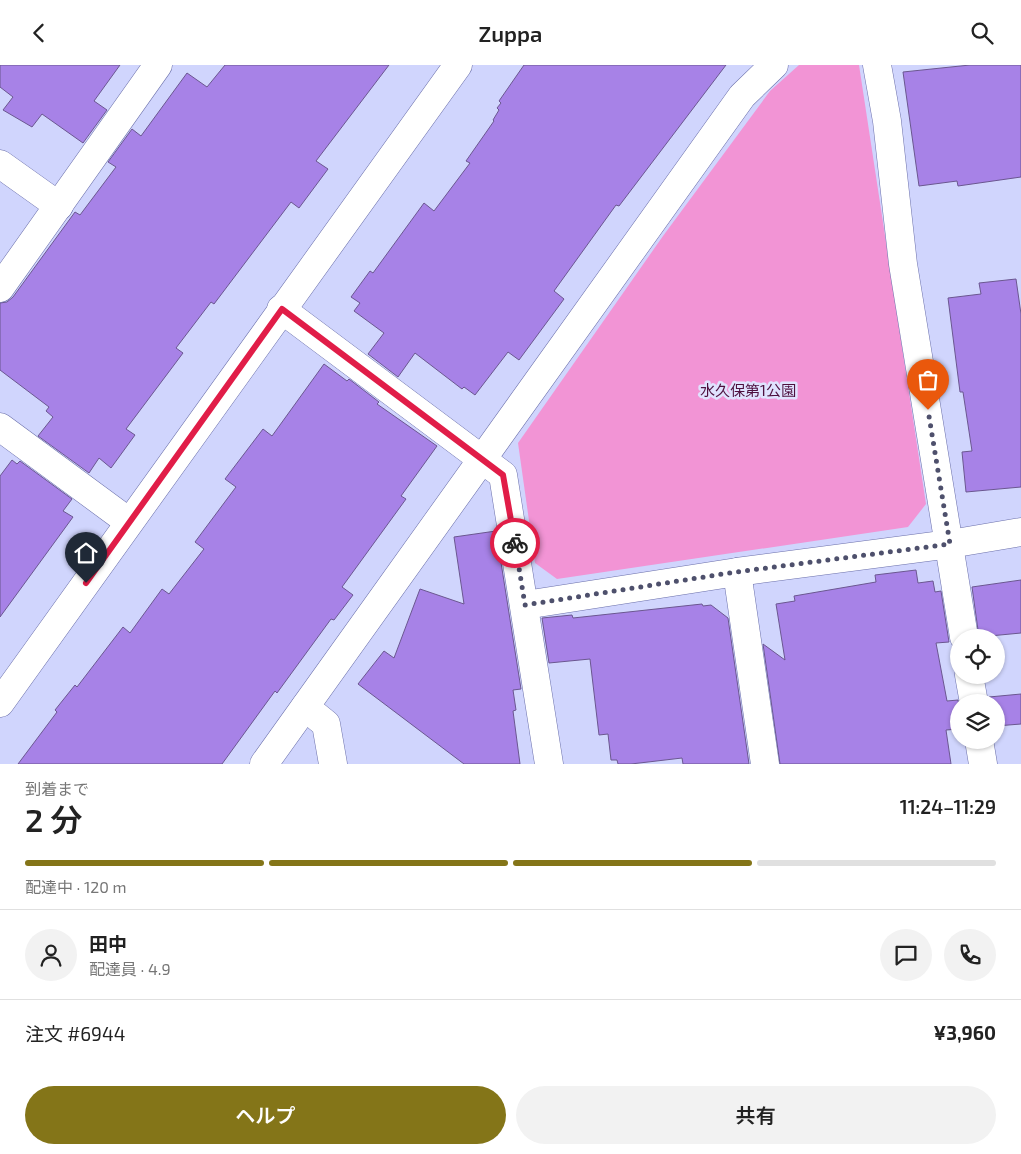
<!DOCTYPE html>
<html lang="ja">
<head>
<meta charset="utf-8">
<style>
	:root { --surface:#fff; --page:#f2f2f2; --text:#222; --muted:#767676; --line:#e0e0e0; --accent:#847518 }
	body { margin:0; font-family:"Exo 2","Noto Sans JP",sans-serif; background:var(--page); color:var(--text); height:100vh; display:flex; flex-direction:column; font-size:19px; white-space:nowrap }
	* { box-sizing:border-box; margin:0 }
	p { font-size:16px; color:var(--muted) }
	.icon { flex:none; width:28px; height:28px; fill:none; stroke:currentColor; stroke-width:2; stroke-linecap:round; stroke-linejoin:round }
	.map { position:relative; height:699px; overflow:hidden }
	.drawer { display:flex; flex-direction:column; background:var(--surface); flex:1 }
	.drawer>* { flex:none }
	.tools { position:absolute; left:950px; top:564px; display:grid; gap:10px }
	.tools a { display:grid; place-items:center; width:55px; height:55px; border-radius:50%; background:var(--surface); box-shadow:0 1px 4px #0004; font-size:25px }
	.pin { position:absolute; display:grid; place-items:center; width:42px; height:42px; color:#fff; margin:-51px -21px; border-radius:50% 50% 50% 0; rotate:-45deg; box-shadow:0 0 5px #0007 }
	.pin .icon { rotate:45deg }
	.courier { position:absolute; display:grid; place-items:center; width:50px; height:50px; margin:-25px; border:4px solid #e11d48; border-radius:50%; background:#fff; color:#222; box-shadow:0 1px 6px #0007 }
	.head em { font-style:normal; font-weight:600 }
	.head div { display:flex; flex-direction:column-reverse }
	.head { display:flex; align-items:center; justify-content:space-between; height:85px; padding:0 25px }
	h1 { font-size:32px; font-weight:600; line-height:38px }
	.bar { display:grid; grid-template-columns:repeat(4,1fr); gap:8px 5px; align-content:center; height:60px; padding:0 25px }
	.bar i { height:6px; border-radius:4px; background:var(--line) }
	.bar .active { background:var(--accent) }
	.bar p { grid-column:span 4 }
	.line { display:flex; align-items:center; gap:12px; padding:0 25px; border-top:1px solid var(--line) }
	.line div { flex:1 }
	.round { display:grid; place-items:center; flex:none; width:52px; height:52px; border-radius:26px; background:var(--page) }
	.primary-button { display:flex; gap:10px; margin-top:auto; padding:10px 25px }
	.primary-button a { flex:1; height:58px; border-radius:30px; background:var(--accent); color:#fff; font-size:20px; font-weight:600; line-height:58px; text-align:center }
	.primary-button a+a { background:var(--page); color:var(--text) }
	header { display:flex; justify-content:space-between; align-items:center; height:65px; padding:0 25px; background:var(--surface); font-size:22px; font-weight:600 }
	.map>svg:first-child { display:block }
	.green { fill:#f294d5 }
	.building { fill:#a782e7; stroke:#6b5790 }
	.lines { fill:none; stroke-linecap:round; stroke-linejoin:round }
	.minor-casing { stroke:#6a6faa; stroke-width:29 }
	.tertiary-casing { stroke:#6a6faa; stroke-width:29 }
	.minor { stroke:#fff; stroke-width:28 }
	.tertiary { stroke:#fff; stroke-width:28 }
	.done { stroke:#4e506c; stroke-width:5; stroke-dasharray:0 9 }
	.route { stroke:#e11d48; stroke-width:6 }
	.labels { text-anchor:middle; stroke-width:5; stroke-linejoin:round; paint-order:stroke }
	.park-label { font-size:15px; fill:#4e103f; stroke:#e0e3fe }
</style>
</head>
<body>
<header><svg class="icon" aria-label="back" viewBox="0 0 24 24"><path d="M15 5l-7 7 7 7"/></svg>Zuppa<svg class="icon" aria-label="search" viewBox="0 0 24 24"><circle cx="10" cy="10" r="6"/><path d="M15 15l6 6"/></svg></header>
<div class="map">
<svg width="1021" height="699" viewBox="0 0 1021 699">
	<rect width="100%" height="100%" fill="#d0d5fd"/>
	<polygon class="green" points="799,0 859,0 926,439 908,462 557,514 535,498 518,378 663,171 770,26"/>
	<g class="building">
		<polygon points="0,0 120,0 94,36 107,45 83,78 42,49 32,62 3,45 13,32 0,22"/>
		<polygon points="225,0 389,0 316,96 328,104 299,143 291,137 214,239 211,237 176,283 183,288 126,364 135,370 111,403 99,393 89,408 38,371 53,352 46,346 49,342 0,305 0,238 7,237 13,232 75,147 80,150 116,102 108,97 132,64 141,71 187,8 207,22"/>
		<polygon points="524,0 726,0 619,141 616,140 554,226 564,234 519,295 508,287 475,330 464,322 462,324 415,288 398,312 368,289 384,268 354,246 360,238 351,232 370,206 373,208 424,138 434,146 470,98 466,96 494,56 493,55 499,45 497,43 501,38 499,36"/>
		<polygon points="970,0 1021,0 1021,112 958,121 957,116 919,121 903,7"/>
		<polygon points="1016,214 1021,249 1021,422 966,427 962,387 972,386 963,327 960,327 948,233 981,229 979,218"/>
		<polygon points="324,299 347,316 349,314 379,337 377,339 437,381 401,431 406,434 342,522 353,530 334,555 331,554 277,628 275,626 222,699 18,699 57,647 55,645 75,620 77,622 123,562 130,568 162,524 169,529 204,484 195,477 236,422 225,414 263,364 272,371"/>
		<polygon points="12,395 17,399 20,396 72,434 63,446 73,452 0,552 0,411"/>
		<polygon points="496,466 521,624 513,625 516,645 513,646 520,699 464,699 358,619 384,586 394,593 420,524 464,539 454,472"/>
		<polygon points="916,505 918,518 933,516 935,527 941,526 949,577 936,578 947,636 958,635 959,641 959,664 946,665 951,699 780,699 763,579 785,595 776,539 795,536 794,531 876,517 875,510"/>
		<polygon points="1021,515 1021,568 979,572 972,522"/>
		<polygon points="702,539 703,541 711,540 728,553 749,699 683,699 682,693 631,699 618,699 617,695 611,695 608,669 599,670 590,594 549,598 542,553 572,550 573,553"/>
		<polygon points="1021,629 1021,659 996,661 996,638 989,638 989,632"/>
	</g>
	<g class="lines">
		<defs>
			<g id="minor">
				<polyline points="877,0 887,56 903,199 964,572"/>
				<polyline points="0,99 59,141"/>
				<polyline points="0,223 158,0"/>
				<polyline points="281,244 503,410 549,699"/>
				<polyline points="0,362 129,457"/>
				<polyline points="737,507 765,699"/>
				<polyline points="525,540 737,507 950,479 1021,467"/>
				<polyline points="969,610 974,638"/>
				<polyline points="305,642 326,659 333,699"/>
				<polyline points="979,675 983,699"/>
				<polyline points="264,699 742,31 774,0"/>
			</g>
			<polyline id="tertiary" points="0,638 458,0"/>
		</defs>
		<use href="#minor" class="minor-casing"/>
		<use href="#tertiary" class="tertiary-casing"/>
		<use href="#minor" class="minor"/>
		<use href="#tertiary" class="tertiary"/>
	</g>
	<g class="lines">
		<polyline class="done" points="515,478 525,540 736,507 950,479 928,345"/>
		<polyline class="route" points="86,518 282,244 503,410 515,478"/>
	</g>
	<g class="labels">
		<g class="park-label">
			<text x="748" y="331">水久保第1公園</text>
		</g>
	</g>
</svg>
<div class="tools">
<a><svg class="icon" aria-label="locate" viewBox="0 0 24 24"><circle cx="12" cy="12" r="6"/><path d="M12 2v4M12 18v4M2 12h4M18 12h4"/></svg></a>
<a><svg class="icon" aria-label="layers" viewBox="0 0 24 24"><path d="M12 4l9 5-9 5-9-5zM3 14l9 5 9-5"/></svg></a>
</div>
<div class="pin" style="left:928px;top:345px;background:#ea580c"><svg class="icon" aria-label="bag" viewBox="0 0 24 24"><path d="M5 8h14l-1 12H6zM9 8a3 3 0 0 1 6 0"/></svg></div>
<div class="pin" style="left:86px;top:518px;background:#1f2937"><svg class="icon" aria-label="home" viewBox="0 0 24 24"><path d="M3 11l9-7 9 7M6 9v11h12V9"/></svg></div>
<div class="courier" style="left:515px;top:478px"><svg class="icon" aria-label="bike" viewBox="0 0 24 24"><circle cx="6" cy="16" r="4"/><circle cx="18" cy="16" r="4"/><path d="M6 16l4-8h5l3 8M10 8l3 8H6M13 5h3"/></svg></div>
</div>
<section class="drawer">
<div class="head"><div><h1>2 分</h1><p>到着まで</p></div><em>11:24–11:29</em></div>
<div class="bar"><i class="active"></i><i class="active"></i><i class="active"></i><i></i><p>配達中 · 120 m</p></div>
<div class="line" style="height:90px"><a class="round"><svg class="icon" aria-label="person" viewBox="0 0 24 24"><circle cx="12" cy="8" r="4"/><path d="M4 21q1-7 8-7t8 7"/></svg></a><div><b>田中</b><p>配達員 · 4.9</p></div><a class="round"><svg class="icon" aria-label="chat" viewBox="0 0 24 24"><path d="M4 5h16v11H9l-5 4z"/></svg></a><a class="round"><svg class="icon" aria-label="phone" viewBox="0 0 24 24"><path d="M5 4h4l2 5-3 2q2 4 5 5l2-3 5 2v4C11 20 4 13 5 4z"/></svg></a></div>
<div class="line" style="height:65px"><div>注文 #6944</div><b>¥3,960</b></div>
<div class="primary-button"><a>ヘルプ</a><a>共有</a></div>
</section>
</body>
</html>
